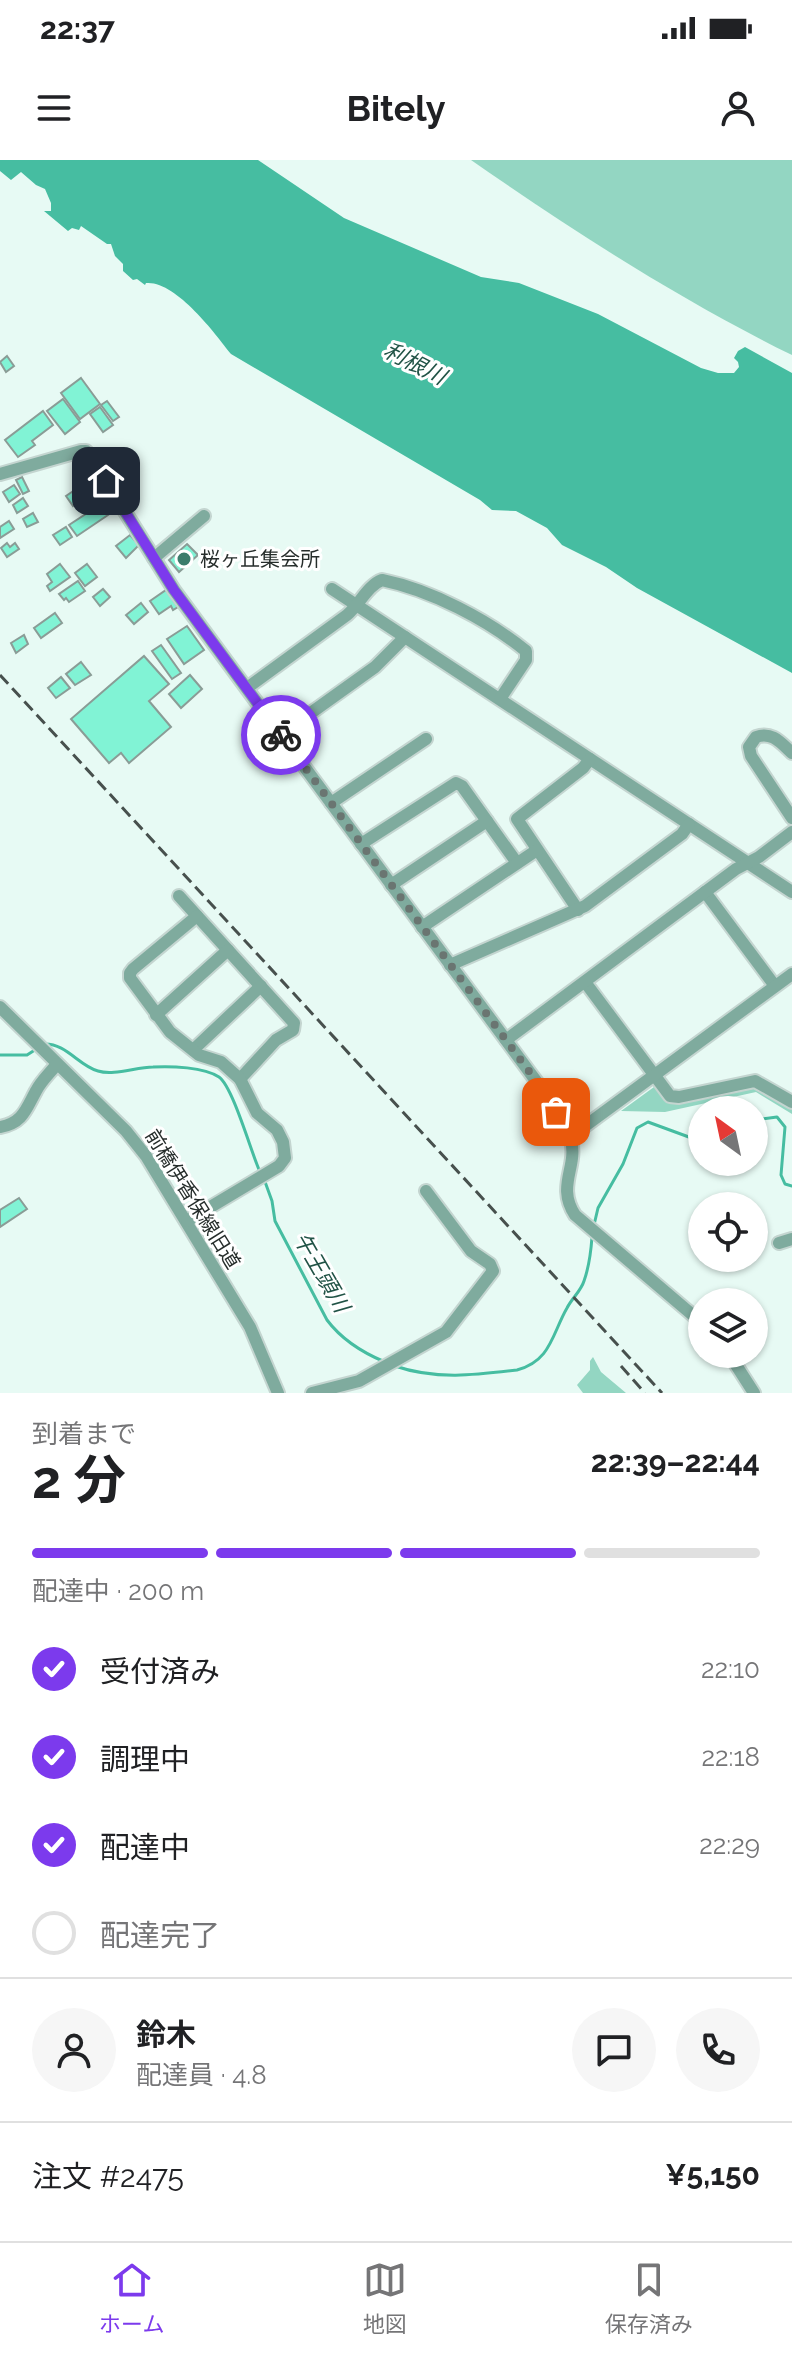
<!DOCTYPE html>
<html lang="ja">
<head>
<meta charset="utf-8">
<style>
	:root { --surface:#fff; --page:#f6f6f6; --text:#202124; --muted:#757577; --line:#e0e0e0; --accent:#7c3aed }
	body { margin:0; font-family:Raleway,"Noto Sans JP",sans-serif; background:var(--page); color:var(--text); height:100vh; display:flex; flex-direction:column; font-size:30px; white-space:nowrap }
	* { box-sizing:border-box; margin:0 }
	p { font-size:26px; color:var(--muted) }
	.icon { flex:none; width:44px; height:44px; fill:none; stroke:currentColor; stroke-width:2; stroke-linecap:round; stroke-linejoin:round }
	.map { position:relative; height:1233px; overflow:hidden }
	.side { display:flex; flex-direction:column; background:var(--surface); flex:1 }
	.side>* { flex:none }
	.needle { width:52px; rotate:327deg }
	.fabs { position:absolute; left:688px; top:936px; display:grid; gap:16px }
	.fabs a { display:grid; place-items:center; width:80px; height:80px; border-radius:50%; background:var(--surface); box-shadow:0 2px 6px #0004; font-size:40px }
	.pin { position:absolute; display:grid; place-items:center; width:68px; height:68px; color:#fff; margin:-34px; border-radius:16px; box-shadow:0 4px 12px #0006 }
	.courier { position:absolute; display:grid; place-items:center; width:80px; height:80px; margin:-40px; border:6px solid #7c3aed; border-radius:50%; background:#fff; color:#222; box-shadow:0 2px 10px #0007 }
	.headline em { font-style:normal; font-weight:700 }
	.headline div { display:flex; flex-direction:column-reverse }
	.headline { display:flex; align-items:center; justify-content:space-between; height:136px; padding:0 32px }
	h1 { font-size:52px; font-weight:700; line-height:60px }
	.bar { display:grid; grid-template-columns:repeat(4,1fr); gap:12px 8px; align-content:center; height:96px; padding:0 32px }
	.bar i { height:10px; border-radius:6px; background:var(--line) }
	.bar .selected { background:var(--accent) }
	.bar p { grid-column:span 4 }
	.line { display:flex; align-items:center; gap:20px; padding:0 32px; border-top:2px solid var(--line) }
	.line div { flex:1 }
	.round { display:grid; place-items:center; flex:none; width:84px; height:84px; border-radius:42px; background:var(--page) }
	ol { padding:0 32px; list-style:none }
	li { display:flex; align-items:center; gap:24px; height:88px }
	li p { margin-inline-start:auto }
	li .icon { padding:8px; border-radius:50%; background:var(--accent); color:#fff; stroke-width:4 }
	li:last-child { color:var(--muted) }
	li i { width:44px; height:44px; border:4px solid var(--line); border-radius:50% }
	.status { display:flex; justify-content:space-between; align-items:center; height:56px; padding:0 40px; background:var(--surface); direction:ltr }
	.status svg { height:22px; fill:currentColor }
	header { display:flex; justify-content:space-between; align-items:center; height:104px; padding:0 32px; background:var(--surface); font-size:36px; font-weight:700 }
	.tab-bar { display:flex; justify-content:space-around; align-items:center; height:112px; border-top:2px solid var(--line); background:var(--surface); font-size:22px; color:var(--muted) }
	.tab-bar a { display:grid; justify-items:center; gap:4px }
	.tab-bar .selected { color:var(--accent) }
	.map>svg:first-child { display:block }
	.green { fill:#93d6c2 }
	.water { fill:#46bda1 }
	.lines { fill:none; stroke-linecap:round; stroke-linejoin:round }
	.stream { stroke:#46bda1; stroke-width:3 }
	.building { fill:#81f3d5; stroke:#8a9c96; stroke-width:2 }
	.minor-casing { stroke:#c4d5d0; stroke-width:16 }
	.minor { stroke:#7fab9e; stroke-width:12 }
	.rail { stroke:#47504d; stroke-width:3; stroke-dasharray:12 6; stroke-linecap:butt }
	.done { stroke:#6a7571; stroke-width:8; stroke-dasharray:0 14.4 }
	.route { stroke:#7c3aed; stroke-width:10 }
	.poi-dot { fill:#3b7c6b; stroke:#fff; stroke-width:3 }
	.labels { text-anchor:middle; stroke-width:6; stroke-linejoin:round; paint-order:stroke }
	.poi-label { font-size:20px; fill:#262d2b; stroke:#fff; text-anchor:start }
	.street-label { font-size:20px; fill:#262d2b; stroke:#fff }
	.water-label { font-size:22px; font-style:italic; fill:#215346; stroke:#fff }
</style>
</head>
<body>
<div class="status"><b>22:37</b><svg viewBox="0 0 49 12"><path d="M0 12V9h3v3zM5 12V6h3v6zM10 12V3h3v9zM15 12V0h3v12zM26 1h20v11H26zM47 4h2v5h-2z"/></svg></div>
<header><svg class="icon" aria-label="menu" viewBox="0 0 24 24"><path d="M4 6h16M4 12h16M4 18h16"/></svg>Bitely<svg class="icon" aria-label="person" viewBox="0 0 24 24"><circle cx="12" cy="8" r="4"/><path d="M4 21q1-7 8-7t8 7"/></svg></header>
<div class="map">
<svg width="792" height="1233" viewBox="0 0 792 1233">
	<rect width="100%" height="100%" fill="#e7faf4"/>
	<g class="green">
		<path d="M471,0h321v195c-112,-55 -219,-124 -321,-195z"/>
		<polygon points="654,927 659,928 671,943 676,944 757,928 792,948 792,954 756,932 665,952 621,951"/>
		<polygon points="593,1197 601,1212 626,1233 583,1233 577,1225 590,1210 590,1201"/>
	</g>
	<path class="water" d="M0,0h258l86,58 137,59 38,6 79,31 103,54 17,5h16l5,-6 -1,-5 -4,-4 4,-7 7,-4 47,26v300l-155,-85 -31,-21 -44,-22 -15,-17 -31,-17 -24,-1 -12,-10 -249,-146c-16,-21 -56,-74 -85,-71l-1,2 -8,-6 -4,1 -10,-9v-7l-8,-8 -4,-12h-4l-26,-18 -2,4 -7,-2 -4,3 -24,-20h7v-8l-6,-14 -9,-4 -15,-13 -10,8 -11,-9z"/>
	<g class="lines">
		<g class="stream">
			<path d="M44,884c22,-1 35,22 54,27 16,5 38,-4 55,-4 18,-1 51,0 66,10 14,10 32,75 41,95"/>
			<polyline points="0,895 27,895 38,888"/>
			<polyline points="754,960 777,957 785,967 781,1015 785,1024 792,1026"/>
			<path d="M264,1019l8,22 3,20 52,99c15,20 34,32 58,42"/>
			<polyline points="594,1065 598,1048 623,1004 637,968 648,962 697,980 702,979"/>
			<path d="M395,1206c40,14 81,9 122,4 34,-9 35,-36 50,-62 5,-10 14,-17 17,-27 5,-14 7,-30 8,-44"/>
		</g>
	</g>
	<g class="building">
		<polygon points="7,196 14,206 6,212 0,202"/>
		<polygon points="81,218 100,244 80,259 61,233"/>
		<polygon points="63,239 80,262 65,274 47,251"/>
		<polygon points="107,241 119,257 113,261 101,245"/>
		<polygon points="100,247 113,265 103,272 90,254"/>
		<polygon points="43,251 53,265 32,281 35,285 18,297 5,280"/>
		<polygon points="22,317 29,331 23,334 16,320"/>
		<polygon points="14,325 20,334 9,342 3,332"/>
		<polygon points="82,325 89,334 73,346 66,336"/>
		<polygon points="23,338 28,346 17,353 13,345"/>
		<polygon points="101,344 108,355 77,376 69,365"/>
		<polygon points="33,353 38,362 27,367 23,359"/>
		<polygon points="9,361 14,369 0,378 0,367"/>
		<polygon points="66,367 72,377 60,385 53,375"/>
		<polygon points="130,375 139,385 126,398 116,386"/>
		<polygon points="7,383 10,387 15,383 19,389 7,397 1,388"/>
		<polygon points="187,384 198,395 179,412 169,400"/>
		<polygon points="60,404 70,417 50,431 47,426 52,422 47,414"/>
		<polygon points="87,404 97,417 85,426 75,413"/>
		<polygon points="78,421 85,431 69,442 66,438 64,440 59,434"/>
		<polygon points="103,429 110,437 100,446 93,437"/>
		<polygon points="166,430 178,447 173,450 171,446 159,454 150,441"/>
		<polygon points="141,443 148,452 134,464 126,455"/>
		<polygon points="55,453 62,463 41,478 34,468"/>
		<polygon points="187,466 204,490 184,504 167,479"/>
		<polygon points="24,475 28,484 16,493 11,483"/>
		<polygon points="161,485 181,513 172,519 152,491"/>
		<polygon points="144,496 169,524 149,541 171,567 129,603 121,593 109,603 71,559"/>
		<polygon points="81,502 91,515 75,525 66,514"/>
		<polygon points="190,515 202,529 181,548 169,534"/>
		<polygon points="61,517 70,528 56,538 48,528"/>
		<polygon points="19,1038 27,1049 0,1067 0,1050"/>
	</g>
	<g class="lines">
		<defs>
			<g id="minor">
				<path d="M0,314l81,-23h5l4,5 84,134 368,499c8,14 25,35 29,51 7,27 -15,46 4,75l127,108"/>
				<polyline points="154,398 204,356"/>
				<polyline points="332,429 792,732"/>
				<path d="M247,528l100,-73c12,-10 21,-30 35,-35 49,10 106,40 144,71v9l-26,39"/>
				<polyline points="280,575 375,507 405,477"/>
				<path d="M792,593c-11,-10 -20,-22 -36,-16l-7,10 2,9 41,62"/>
				<polyline points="331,643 426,579"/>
				<polyline points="361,684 456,623 462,626 517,703"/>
				<polyline points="391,725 487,661"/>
				<polyline points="705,732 775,826"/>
				<polyline points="179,736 294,863 293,870 276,880 240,919"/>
				<polyline points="578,750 517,659 583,608 590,599"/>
				<polyline points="422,767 537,690"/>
				<polyline points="450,805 585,746 682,674 689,664"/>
				<polyline points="585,822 670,936 679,937 755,921 792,942"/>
				<polyline points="0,847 126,971 146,996 250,1167 278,1233"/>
				<polyline points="156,855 228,790"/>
				<polyline points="506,880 736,709 759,697 792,672"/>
				<polyline points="193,890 261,826"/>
				<path d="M0,967c23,-4 26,-18 36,-36 5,-10 14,-18 21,-27"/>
				<polyline points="570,975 581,969 792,814"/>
				<polyline points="187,1061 279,1006 285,998 283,982 277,970 257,953 240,919 221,902 199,895 170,872 130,818 130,813 133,809 197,756"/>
				<polyline points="779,1083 792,1079"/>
				<polyline points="729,1194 754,1233"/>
				<polyline points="312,1233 359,1221 446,1172 493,1111 490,1104 471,1091 426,1031"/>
			</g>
		</defs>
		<use href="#minor" class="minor-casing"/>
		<use href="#minor" class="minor"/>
		<g class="rail">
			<polyline points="0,515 662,1233"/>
			<polyline points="621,1206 645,1233"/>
		</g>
	</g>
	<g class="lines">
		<polyline class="done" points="281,575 542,929 556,952"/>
		<polyline class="route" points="106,321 174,430 281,575"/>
	</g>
	<circle class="poi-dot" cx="184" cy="399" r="8"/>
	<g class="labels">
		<g class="poi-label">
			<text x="200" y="406">桜ヶ丘集会所</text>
		</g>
		<g class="street-label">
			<text transform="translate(193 1039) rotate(58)" y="7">前橋伊香保線旧道</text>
		</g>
		<g class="water-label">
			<text transform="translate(415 203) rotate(27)" y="8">利根川</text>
			<text transform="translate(322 1112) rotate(60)" y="8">午王頭川</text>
		</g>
	</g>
</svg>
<div class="fabs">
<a><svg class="needle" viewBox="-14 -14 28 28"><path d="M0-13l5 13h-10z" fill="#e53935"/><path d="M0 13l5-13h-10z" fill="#757577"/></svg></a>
<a><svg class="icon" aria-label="locate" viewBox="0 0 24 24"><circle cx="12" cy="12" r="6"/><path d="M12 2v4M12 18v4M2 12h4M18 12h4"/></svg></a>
<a><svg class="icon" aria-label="layers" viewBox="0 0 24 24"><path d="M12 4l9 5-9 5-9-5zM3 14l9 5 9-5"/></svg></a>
</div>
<div class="pin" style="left:556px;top:952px;background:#ea580c"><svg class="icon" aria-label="bag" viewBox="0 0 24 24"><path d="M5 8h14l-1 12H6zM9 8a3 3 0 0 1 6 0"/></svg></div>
<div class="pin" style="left:106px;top:321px;background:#1f2937"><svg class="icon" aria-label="home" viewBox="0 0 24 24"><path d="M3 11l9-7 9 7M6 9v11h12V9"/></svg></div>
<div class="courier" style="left:281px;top:575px"><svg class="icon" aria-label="bike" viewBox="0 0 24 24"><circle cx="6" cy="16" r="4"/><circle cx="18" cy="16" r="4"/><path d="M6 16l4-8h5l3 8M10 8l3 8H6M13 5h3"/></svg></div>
</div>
<section class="side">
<div class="headline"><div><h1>2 分</h1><p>到着まで</p></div><em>22:39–22:44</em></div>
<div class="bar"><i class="selected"></i><i class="selected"></i><i class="selected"></i><i></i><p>配達中 · 200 m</p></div>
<ol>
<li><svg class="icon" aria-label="check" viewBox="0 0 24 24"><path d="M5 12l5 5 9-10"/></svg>受付済み<p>22:10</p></li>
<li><svg class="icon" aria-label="check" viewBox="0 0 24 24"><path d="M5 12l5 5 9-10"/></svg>調理中<p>22:18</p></li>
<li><svg class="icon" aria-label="check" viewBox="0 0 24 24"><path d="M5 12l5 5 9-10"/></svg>配達中<p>22:29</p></li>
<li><i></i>配達完了</li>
</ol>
<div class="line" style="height:144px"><a class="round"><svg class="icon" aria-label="person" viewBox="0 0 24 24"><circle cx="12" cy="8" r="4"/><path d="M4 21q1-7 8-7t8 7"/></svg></a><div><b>鈴木</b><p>配達員 · 4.8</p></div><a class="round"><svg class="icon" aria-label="chat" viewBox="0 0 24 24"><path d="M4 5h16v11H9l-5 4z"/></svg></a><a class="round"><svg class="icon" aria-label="phone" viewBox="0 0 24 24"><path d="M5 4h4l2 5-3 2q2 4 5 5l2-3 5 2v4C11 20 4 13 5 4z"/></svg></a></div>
<div class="line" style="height:104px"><div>注文 #2475</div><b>¥5,150</b></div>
</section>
<nav class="tab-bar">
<a class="selected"><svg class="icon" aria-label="home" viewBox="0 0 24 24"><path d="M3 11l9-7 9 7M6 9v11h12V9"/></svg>ホーム</a>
<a><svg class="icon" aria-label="map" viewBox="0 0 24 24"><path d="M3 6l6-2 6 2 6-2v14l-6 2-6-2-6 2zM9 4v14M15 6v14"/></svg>地図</a>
<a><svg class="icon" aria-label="saved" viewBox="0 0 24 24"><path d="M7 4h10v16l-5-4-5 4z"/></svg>保存済み</a>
</nav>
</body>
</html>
